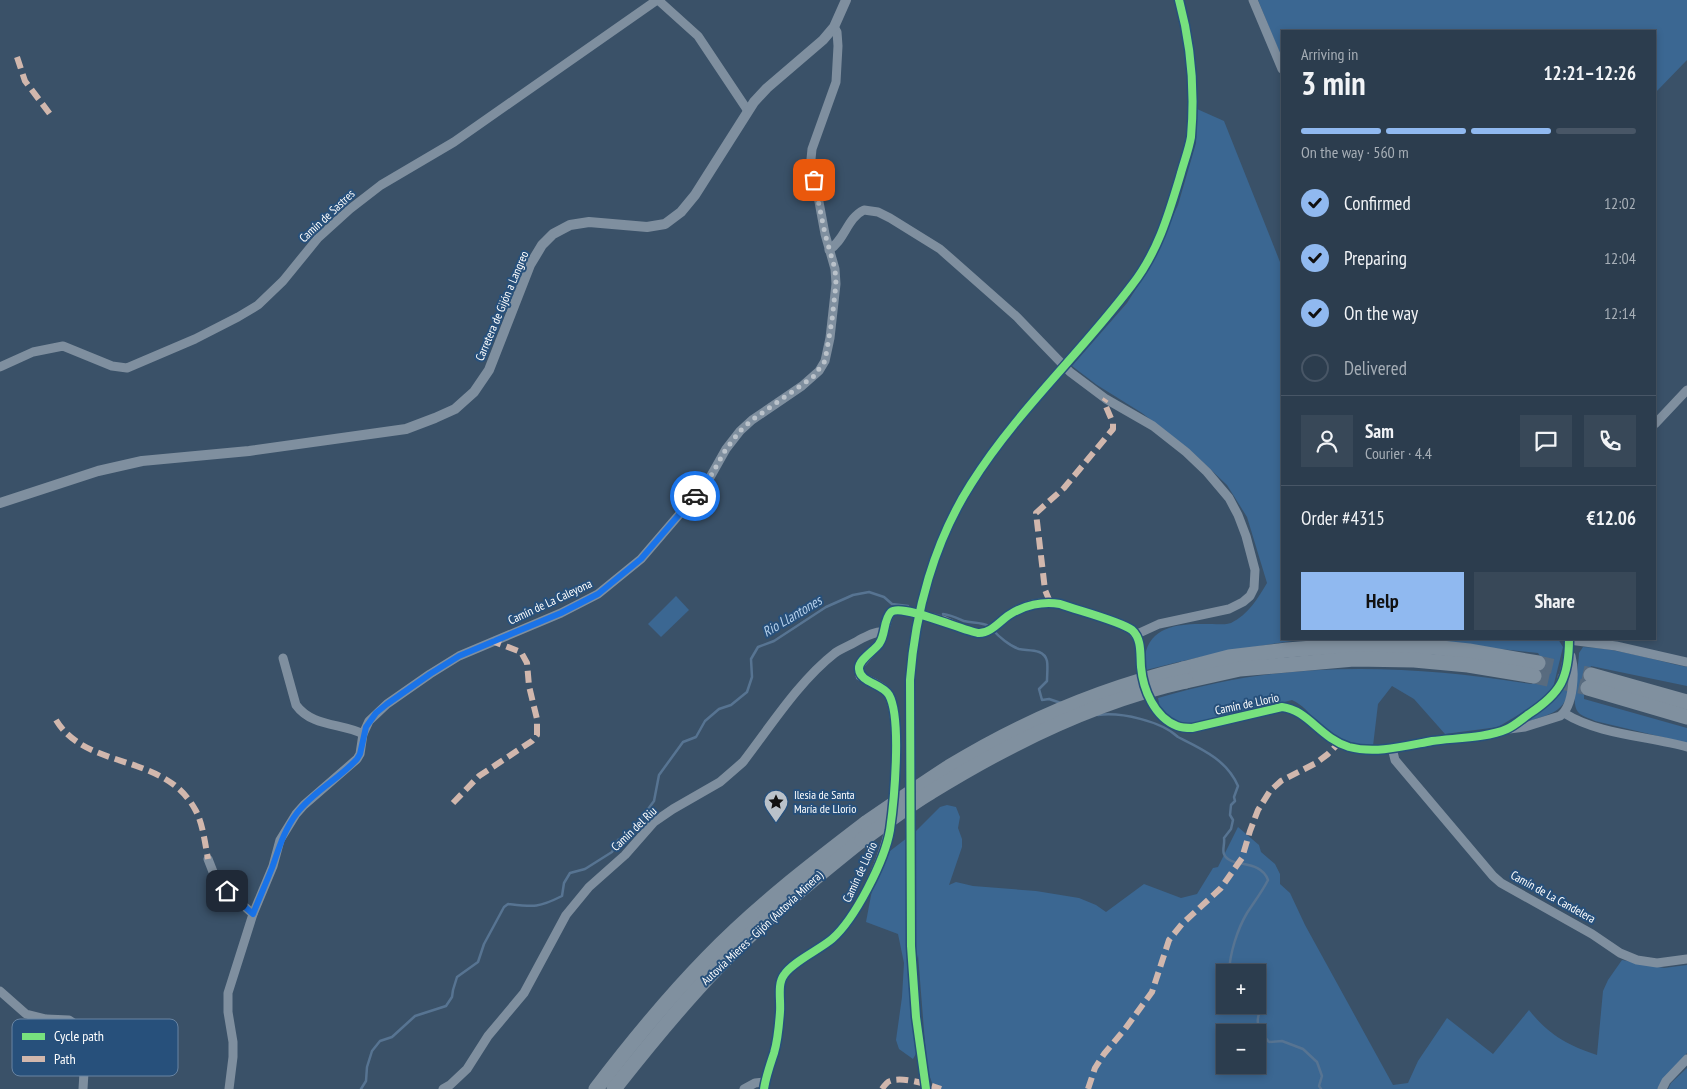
<!DOCTYPE html>
<html lang="en">
<head>
<meta charset="utf-8">
<style>
	:root { --surface:#2c3d4e; --page:#384858; --text:#f1f3f6; --muted:#a6aeb6; --line:#485666; --accent:#90b9f0 }
	body { margin:0; font-family:"PT Sans Narrow",sans-serif; background:var(--page); color:var(--text); height:100vh; display:flex; flex-direction:column; font-size:19px; white-space:nowrap }
	* { box-sizing:border-box; margin:0 }
	p { font-size:16px; color:var(--muted) }
	.icon { flex:none; width:28px; height:28px; fill:none; stroke:currentColor; stroke-width:2; stroke-linecap:round; stroke-linejoin:round }
	.map { position:relative; flex:1; overflow:hidden }
	.drawer { position:absolute; left:1281px; top:30px; width:375px; height:610px; display:flex; flex-direction:column; background:var(--surface); border-radius:0px; box-shadow:0 2px 8px #0003,0 0 0 1px var(--line) }
	.drawer>* { flex:none }
	.controls { position:absolute; left:1216px; top:964px; display:grid; gap:10px }
	.controls a { display:grid; place-items:center; width:50px; height:50px; border-radius:0px; background:var(--surface); box-shadow:0 2px 8px #0003,0 0 0 1px var(--line); font-size:25px }
	.pin { position:absolute; display:grid; place-items:center; width:42px; height:42px; color:#fff; margin:-21px; border-radius:10px; box-shadow:0 2px 8px #0006 }
	.courier { position:absolute; display:grid; place-items:center; width:50px; height:50px; margin:-25px; border:4px solid #1a73e8; border-radius:50%; background:#fff; color:#222; box-shadow:0 1px 6px #0007 }
	.overview em { font-style:normal; font-weight:700 }
	.overview div { display:flex; flex-direction:column-reverse }
	.overview { display:flex; align-items:center; justify-content:space-between; height:85px; padding:0 20px }
	h1 { font-size:32px; font-weight:700; line-height:38px }
	.bar { display:grid; grid-template-columns:repeat(4,1fr); gap:8px 5px; align-content:center; height:60px; padding:0 20px }
	.bar i { height:6px; border-radius:4px; background:var(--line) }
	.bar .current { background:var(--accent) }
	.bar p { grid-column:span 4 }
	.line { display:flex; align-items:center; gap:12px; padding:0 20px; border-top:1px solid var(--line) }
	.line div { flex:1 }
	.round { display:grid; place-items:center; flex:none; width:52px; height:52px; border-radius:0px; background:var(--page) }
	ol { padding:0 20px; list-style:none }
	li { display:flex; align-items:center; gap:15px; height:55px }
	li p { margin-inline-start:auto }
	li .icon { padding:5px; border-radius:50%; background:var(--accent); color:#111; stroke-width:4 }
	li:last-child { color:var(--muted) }
	li i { width:28px; height:28px; border:2px solid var(--line); border-radius:50% }
	.cta { display:flex; gap:10px; margin-top:auto; padding:10px 20px }
	.cta a { flex:1; height:58px; border-radius:0px; background:var(--accent); color:#111; font-size:20px; font-weight:700; line-height:58px; text-align:center }
	.cta a+a { background:var(--page); color:var(--text) }
	.map>svg:first-child { display:block }
	.green { fill:#3b6792; fill-rule:evenodd }
	.lines { fill:none; stroke-linecap:round; stroke-linejoin:round }
	.stream { stroke:#577492; stroke-width:2.5 }
	.minor-tunnel { stroke:#586b7f; stroke-width:9; stroke-dasharray:9 4.5; stroke-linecap:butt }
	.motorway-tunnel { stroke:#586b7f; stroke-width:15; stroke-dasharray:15 8; stroke-linecap:butt }
	.minor { stroke:#7f8f9f; stroke-width:9 }
	.tertiary { stroke:#7f8f9f; stroke-width:10 }
	.motorway { stroke:#80909f; stroke-width:15 }
	.motorway-bridge { stroke:#80909f; stroke-width:15 }
	.quiet { stroke:#d1b7ad; stroke-width:6; stroke-dasharray:12 6; stroke-linecap:butt }
	.cycleway-casing { stroke:#27507b; stroke-width:11 }
	.cycleway { stroke:#77e17e; stroke-width:8 }
	.done { stroke:#bac2ca; stroke-width:5; stroke-dasharray:0 9 }
	.route { stroke:#1a73e8; stroke-width:6 }
	.labels { text-anchor:middle; stroke-width:4; stroke-linejoin:round; paint-order:stroke }
	.street-label { font-size:12px; fill:#fff; stroke:#27507b }
	.poi-label { font-size:12px; fill:#fff; stroke:#27507b; text-anchor:start }
	.water-label { font-size:14px; font-style:italic; fill:#b6d1ec; stroke:#27507b }
	.key { fill:#27507b; stroke:#6884a3; stroke-width:1 }
	.key-label { font-size:14px; fill:#fff }
</style>
</head>
<body>
<div class="map">
<svg width="1687" height="1089" viewBox="0 0 1687 1089">
	<rect width="100%" height="100%" fill="#3a5168"/>
	<g class="green">
		<polygon points="1258,0 1687,0 1687,60 1655,93 1655,31 1282,31 1282,59"/>
		<path d="M1197,109l27,12 56,141 2,2v375h25c-54,7 -108,17 -161,31 0,-6 -2,-14 0,-19 9,-29 42,-27 66,-27 6,0 14,1 19,-1 17,-8 27,-25 36,-40l-20,-66 -20,-32 -37,-35 -48,-37 -45,-28 -25,-19 55,-63 21,-33 30,-65 18,-62z"/>
		<polygon points="676,596 689,610 661,637 648,624"/>
		<path d="M1407,639h151l5,8 -11,45 -14,11 -40,24 -53,7 -31,-35 -22,-13 -14,18 -5,42c-23,-1 -42,-9 -57,-25 -8,-9 -13,-16 -24,-21l-94,24 -21,-2 -17,-14 -2,-10c20,-6 40,-11 59,-15 100,-21 207,-16 307,0l8,1 3,-3 5,-25 -2,-3z"/>
		<path d="M1583,647c34,1 70,13 104,20v19l-96,-20 -3,6 1,9 -5,5v13l103,29v15l-92,-22c-5,-3 -13,-4 -17,-9 -8,-10 1,-46 1,-59z"/>
		<path d="M1568,677c4,37 -20,37 -47,47 22,-16 35,-20 47,-47z"/>
		<path d="M947,805l9,2 4,10 -2,11 4,11v8l-13,38 7,-3 17,4 63,5 43,7 17,7 10,7 38,-28 37,14 16,-4 16,-26 5,-1 20,-40 21,18 2,7 14,12 5,10v10l10,9 15,32 88,160 15,-2 10,-22 29,-43 46,36 36,-44c20,25 38,35 68,45l6,-64 5,-11 14,-20 42,8 23,-3v88l-29,36h-724l-7,-21 -9,-113 -8,33 7,64 -4,7 -14,-10 -3,-9 6,-43 2,-34 -6,-29 -32,-12 6,-32 18,-39 26,-20 24,-24zM1225,972h33v33h-33zM1225,1032h33v33h-33z"/>
		<polygon points="1687,1068 1687,1089 1668,1089 1671,1083"/>
	</g>
	<g class="lines">
		<g class="stream">
			<path d="M943,614c8,1 14,4 21,7 8,2 18,1 25,5"/>
			<path d="M993,630c6,7 17,16 26,19 9,2 25,-1 28,12 1,6 0,14 0,20l-8,8 3,11 7,-1 12,4"/>
			<path d="M1098,715c23,-3 63,6 80,22 24,12 49,23 60,49l-4,11 1,4 -4,4 -1,10 3,5 -2,9 -7,9c1,6 -2,12 0,16 6,15 36,4 44,26 -6,12 -14,22 -21,33 -10,17 -17,40 -18,59"/>
			<path d="M1236,1005l20,4 3,5c-4,12 2,19 10,28l13,-1 21,8 14,13 5,14 -3,10 2,3"/>
			<path d="M361,1089l5,-8 1,-14 5,-16 8,-10 12,-4 23,-21 31,-10 6,-9 1,-7 4,-13 21,-15 6,-18 20,-37 4,-3c26,3 30,4 54,-8l2,-13 6,-10 15,-4 27,-17 6,-12 11,-5 25,-34 5,-26 24,-33 13,-5 9,-16 14,-12 12,-4 16,-13 5,-15 -1,-18 7,-12 16,-6 52,-34 27,-12 16,-3 15,5 8,7 16,2"/>
		</g>
		<polyline class="minor-tunnel" points="905,611 943,620"/>
		<g class="motorway-tunnel">
			<polyline points="1538,663 1591,675"/>
			<polyline points="1534,676 1588,688"/>
		</g>
		<g class="minor">
			<polyline points="658,0 698,36 748,111"/>
			<polyline points="1253,0 1282,69"/>
			<path d="M829,250c16,-10 18,-32 35,-40l14,2 12,6 50,31 77,68 53,55 36,27 47,27 33,26 21,20 22,26 9,17 8,21 9,34 -1,18 -4,8 -7,6 -14,7 -70,15 -24,11"/>
			<polyline points="0,367 33,352 63,346 112,366 127,368 195,339 238,317 258,305 283,281 318,238 350,209 381,185 454,142 657,0"/>
			<polyline points="1655,424 1687,390"/>
			<path d="M943,620c11,5 24,12 36,13 12,1 23,-14 33,-20 14,-9 31,-12 48,-9 16,6 60,17 72,26 10,9 8,24 9,37 2,22 13,50 36,59 5,2 10,2 15,2l90,-21c26,3 38,31 67,40 27,7 56,-1 83,-6 21,-3 55,-3 75,-12 7,-3 15,-10 22,-15 32,-21 40,-36 40,-75"/>
			<polyline points="1569,640 1616,646 1687,662"/>
			<path d="M283,658l13,47c16,22 45,18 67,29"/>
			<path d="M1564,713c35,22 84,23 123,34"/>
			<path d="M1509,729l16,-2 35,-11c14,-10 15,-45 11,-60"/>
			<polyline points="1392,748 1395,760 1493,876 1501,883 1592,934 1620,953 1637,960 1657,963 1687,959"/>
			<path d="M893,804c3,-23 7,-94 -6,-112 -7,-8 -18,-11 -27,-16l-1,-10 22,-25 7,-23 3,-6 6,-2 8,1"/>
			<polyline points="208,859 217,882 253,914"/>
			<polyline points="0,991 26,1014 46,1019 69,1020 75,1024 86,1039 83,1089"/>
			<polyline points="229,1089 233,1057 233,1042 228,1012 228,993 253,914 273,866 280,840 296,814 304,805 357,759 360,754 363,734 369,721 387,704 430,674 459,656 561,613 598,594 641,559 708,481 726,449 740,431 752,420 802,386 819,371 825,361 830,338 836,284 835,269 825,234 811,159 812,149 836,82 838,46 837,32 834,27"/>
			<path d="M443,1089l7,-4 17,-16 21,-33 36,-43 42,-78 23,-28 36,-32 29,-33 19,-13 47,-27 23,-20c27,-35 56,-81 92,-109 7,-5 16,-8 24,-13 8,-4 16,-9 25,-8"/>
			<polyline points="744,1089 755,1083 765,1082"/>
			<path d="M764,1089c2,-13 7,-24 10,-37 5,-15 6,-33 6,-49 0,-9 -1,-19 3,-27 6,-12 37,-27 48,-37 28,-23 56,-86 60,-122"/>
			<polyline points="1662,1089 1666,1081 1687,1059"/>
		</g>
		<polyline class="tertiary" points="0,503 98,471 142,461 249,451 406,429 435,418 455,409 474,392 489,370 530,265 542,245 553,234 570,225 589,222 647,227 665,224 681,212 695,195 754,102 767,88 823,40 834,27 846,0"/>
		<g class="motorway">
			<polyline points="1183,669 1229,657 1287,650 1352,645 1432,647 1469,651 1538,663"/>
			<polyline points="1591,675 1687,702"/>
			<polyline points="1186,681 1240,669 1354,659 1414,660 1468,665 1534,676"/>
			<polyline points="1588,688 1687,717"/>
			<path d="M596,1089c35,-46 71,-90 111,-131 48,-50 104,-93 159,-135"/>
			<path d="M614,1089c33,-42 66,-83 103,-121 45,-47 95,-88 145,-128"/>
		</g>
		<g class="motorway-bridge">
			<path d="M866,823c28,-19 55,-38 83,-56 72,-44 152,-78 234,-98"/>
			<path d="M862,840c23,-16 45,-34 69,-48 79,-49 164,-91 255,-111"/>
		</g>
		<g class="quiet">
			<polyline points="17,57 25,81 53,118"/>
			<polyline points="1050,602 1045,590 1036,513 1064,488 1113,429 1113,423 1104,402 1106,399"/>
			<path d="M56,720c31,51 109,32 140,91 7,14 9,32 12,48"/>
			<polyline points="453,803 479,776 532,741 537,735 537,719 529,686 527,663 521,652 492,641"/>
			<path d="M882,1089c2,-3 5,-7 8,-8 13,-5 39,4 51,8"/>
			<polyline points="1088,1089 1095,1068 1104,1054 1125,1029 1152,992 1169,940 1182,924 1221,888 1242,858 1250,831 1258,810 1270,791 1281,781 1316,763 1328,754 1339,743"/>
		</g>
		<defs>
			<g id="cycleway">
				<path d="M764,1089c2,-13 6,-24 10,-36 4,-13 5,-28 6,-41 1,-12 -3,-28 4,-37 8,-13 35,-25 48,-36 23,-20 53,-79 58,-109 4,-28 12,-112 -1,-135 -7,-12 -29,-12 -30,-26 -1,-9 15,-18 20,-25 7,-9 4,-24 12,-32 11,-9 72,19 87,21 12,1 22,-12 31,-18 15,-10 34,-14 51,-11 16,6 60,17 72,26 10,9 8,24 9,37 2,22 13,50 36,59 5,2 10,2 15,2l90,-21c26,3 38,31 67,40 27,7 56,-1 83,-6 21,-3 55,-3 75,-12 7,-3 15,-10 22,-15 32,-21 40,-36 40,-75"/>
				<path d="M926,1089l-10,-72 -5,-71 -1,-266c5,-68 24,-138 61,-196 45,-72 110,-131 161,-199 26,-33 37,-72 49,-112 3,-11 8,-24 10,-36 4,-46 0,-93 -12,-137"/>
			</g>
		</defs>
		<use href="#cycleway" class="cycleway-casing"/>
		<use href="#cycleway" class="cycleway"/>
	</g>
	<g class="lines">
		<polyline class="done" points="695,496 708,481 726,449 740,431 752,420 813,377 825,361 832,320 836,284 835,269 825,234 814,180"/>
		<path class="route" d="M227,891l26,23c6,-15 13,-31 19,-46 7,-20 12,-38 25,-55 17,-22 42,-34 60,-54l3,-5 6,-27 10,-14 11,-9 43,-30 29,-18 102,-43 37,-19 43,-35 54,-63"/>
	</g>
	<defs>
		<symbol id="sight-pin" viewBox="-11 -11 22 30"><path d="M0 17L-7.5 6A9.5 9.5 0 1 1 7.5 6Z" fill="#bac2ca" stroke="#27507b"/><path d="M0-6L1.8-2.2L6-1.7L2.9 1.2L3.7 5.4L0 3.3L-3.7 5.4L-2.9 1.2L-6-1.7L-1.8-2.2Z" fill="#111"/></symbol>
	</defs>
	<g fill-rule="evenodd">
		<use href="#sight-pin" x="762" y="788" width="28" height="38"/>
	</g>
	<g class="labels">
		<g class="street-label">
			<text transform="translate(327 216) rotate(-43)" y="4">Camín de Sastres</text>
			<text transform="translate(502 306) rotate(-67)" y="4">Carretera de Gijón a Langreo</text>
			<text transform="translate(550 602) rotate(-25)" y="4">Camín de La Caleyona</text>
			<text transform="translate(1247 704) rotate(-12)" y="4">Camín de Llorio</text>
			<text transform="translate(634 829) rotate(-44)" y="4">Camín del Riu</text>
			<text transform="translate(860 872) rotate(-65)" y="4">Camín de Llorio</text>
			<text transform="translate(1553 897) rotate(29)" y="4">Camín de La Candelera</text>
			<text transform="translate(762 928) rotate(-43)" y="4">Autovía Mieres - Gijón (Autovía Minera)</text>
		</g>
		<g class="poi-label">
			<text x="794" y="799">Ilesia de Santa<tspan x="794" dy="14">María de Llorio</tspan></text>
		</g>
		<g class="water-label">
			<text transform="translate(792 616) rotate(-31)" y="5">Rio Llantones</text>
		</g>
	</g>
	<rect x="12" y="1019" width="166" height="57" rx="8" class="key"/>
	<rect x="22" y="1033" width="23" height="7" fill="#77e17e"/>
	<rect x="22" y="1056" width="23" height="6" fill="#d1b7ad"/>
	<g class="key-label">
		<text x="54" y="1041">Cycle path</text>
		<text x="54" y="1064">Path</text>
	</g>
</svg>
<div class="controls">
<a>+</a>
<a>−</a>
</div>
<div class="pin" style="left:814px;top:180px;background:#ea580c"><svg class="icon" aria-label="bag" viewBox="0 0 24 24"><path d="M5 8h14l-1 12H6zM9 8a3 3 0 0 1 6 0"/></svg></div>
<div class="pin" style="left:227px;top:891px;background:#1f2937"><svg class="icon" aria-label="home" viewBox="0 0 24 24"><path d="M3 11l9-7 9 7M6 9v11h12V9"/></svg></div>
<div class="courier" style="left:695px;top:496px"><svg class="icon" aria-label="car" viewBox="0 0 24 24"><path d="M5 17H2v-5l4-1 3-4h7l3 4 3 1v5h-3M9 17h6M6 11h13"/><circle cx="7" cy="17" r="2"/><circle cx="17" cy="17" r="2"/></svg></div>
<section class="drawer">
<div class="overview"><div><h1>3 min</h1><p>Arriving in</p></div><em>12:21–12:26</em></div>
<div class="bar"><i class="current"></i><i class="current"></i><i class="current"></i><i></i><p>On the way · 560 m</p></div>
<ol>
<li><svg class="icon" aria-label="check" viewBox="0 0 24 24"><path d="M5 12l5 5 9-10"/></svg>Confirmed<p>12:02</p></li>
<li><svg class="icon" aria-label="check" viewBox="0 0 24 24"><path d="M5 12l5 5 9-10"/></svg>Preparing<p>12:04</p></li>
<li><svg class="icon" aria-label="check" viewBox="0 0 24 24"><path d="M5 12l5 5 9-10"/></svg>On the way<p>12:14</p></li>
<li><i></i>Delivered</li>
</ol>
<div class="line" style="height:90px"><a class="round"><svg class="icon" aria-label="person" viewBox="0 0 24 24"><circle cx="12" cy="8" r="4"/><path d="M4 21q1-7 8-7t8 7"/></svg></a><div><b>Sam</b><p>Courier · 4.4</p></div><a class="round"><svg class="icon" aria-label="chat" viewBox="0 0 24 24"><path d="M4 5h16v11H9l-5 4z"/></svg></a><a class="round"><svg class="icon" aria-label="phone" viewBox="0 0 24 24"><path d="M5 4h4l2 5-3 2q2 4 5 5l2-3 5 2v4C11 20 4 13 5 4z"/></svg></a></div>
<div class="line" style="height:65px"><div>Order #4315</div><b>€12.06</b></div>
<div class="cta"><a>Help</a><a>Share</a></div>
</section>
</div>
</body>
</html>
